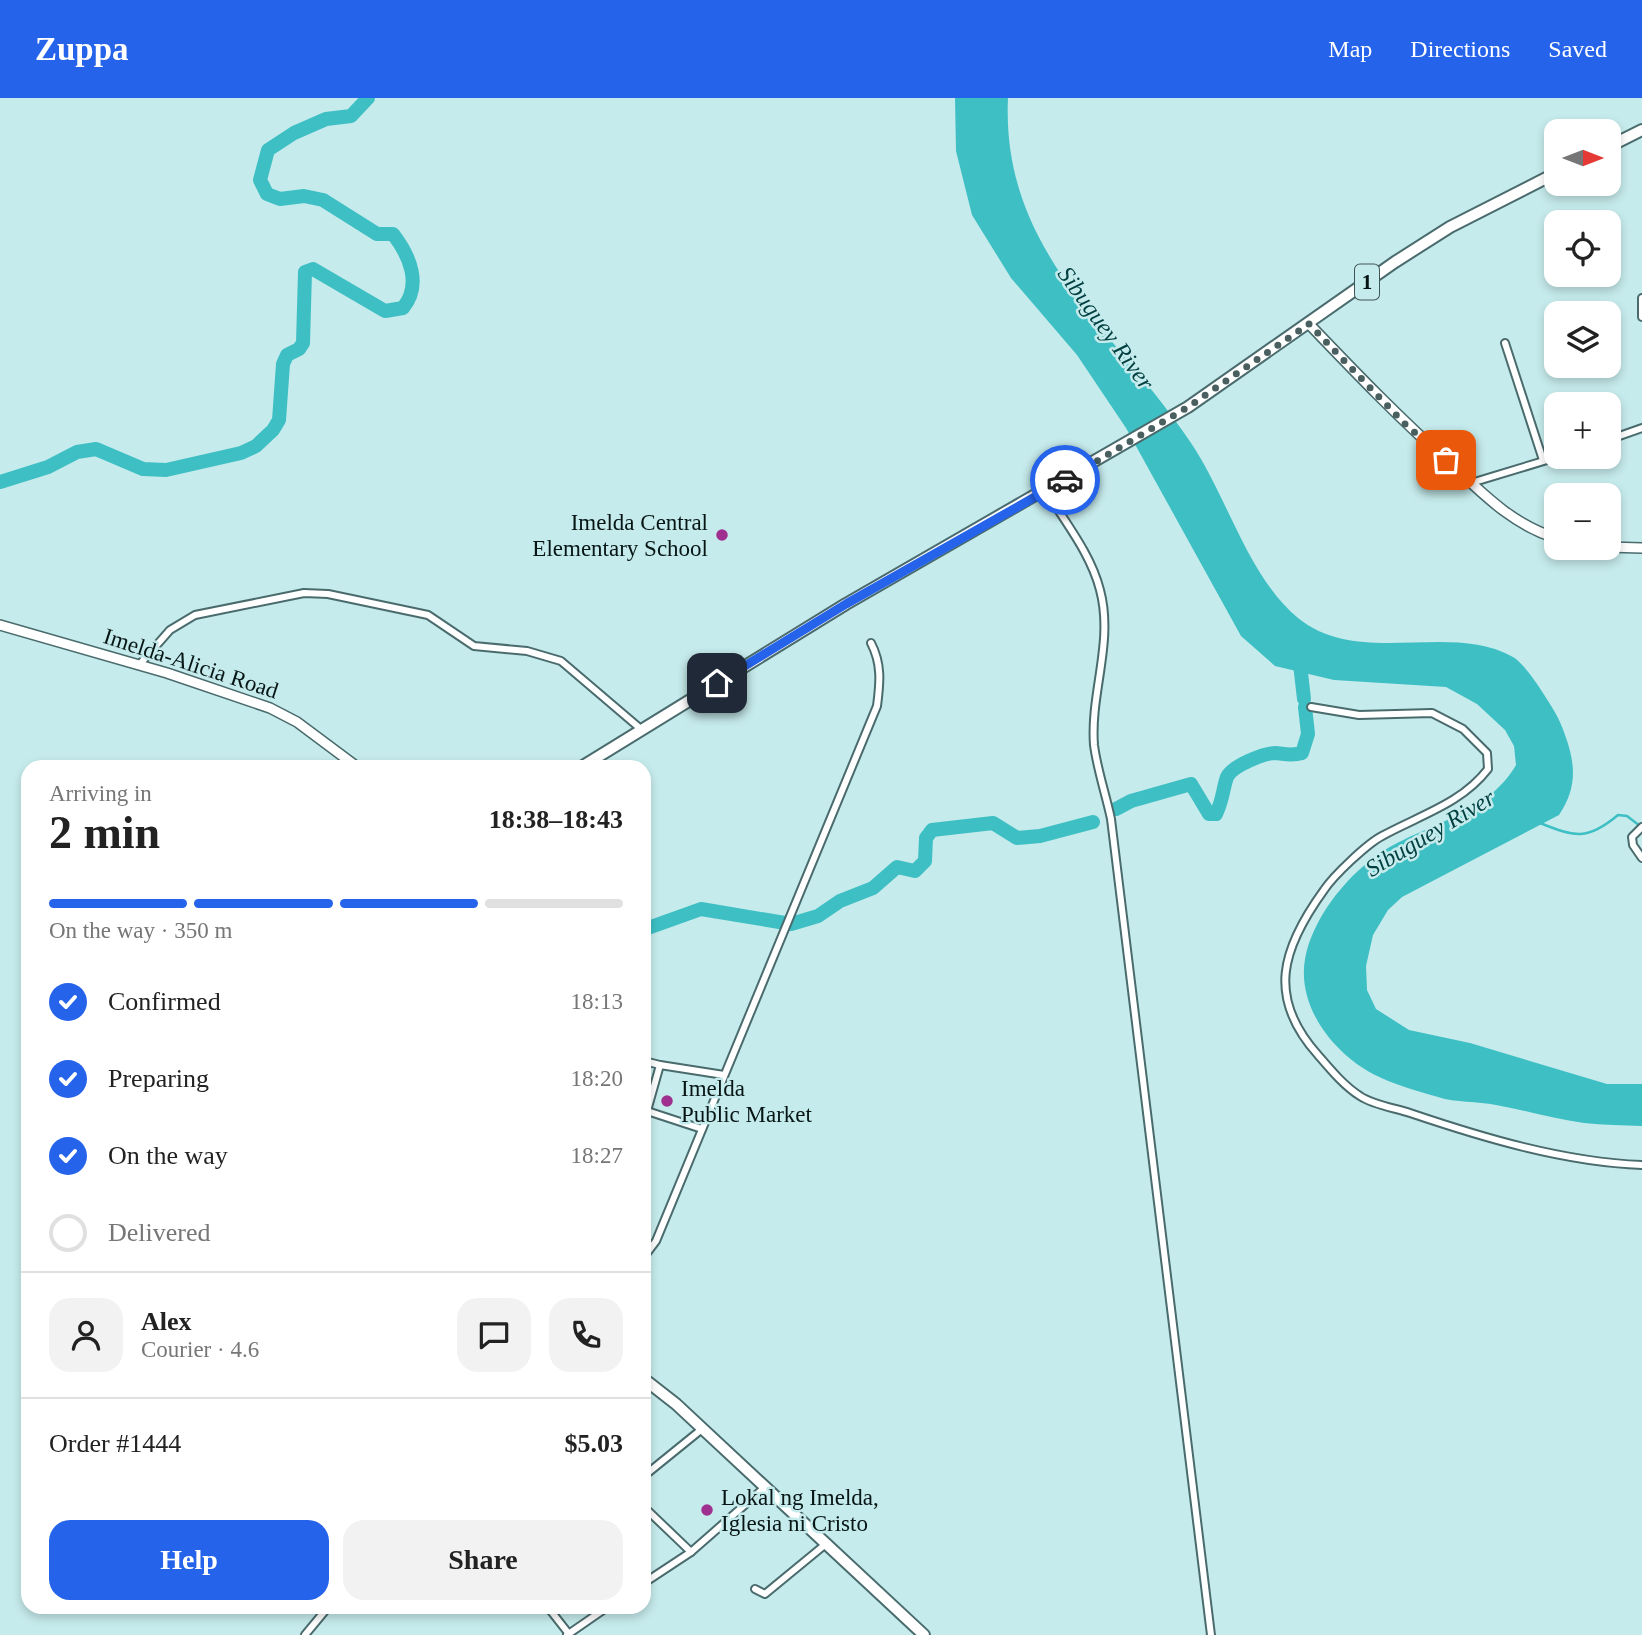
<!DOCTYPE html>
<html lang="en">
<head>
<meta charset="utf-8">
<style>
	:root { --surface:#fff; --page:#f2f2f2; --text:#222; --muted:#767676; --line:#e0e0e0; --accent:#2563eb }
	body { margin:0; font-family:"Times New Roman",serif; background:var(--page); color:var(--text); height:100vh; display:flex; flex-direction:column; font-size:26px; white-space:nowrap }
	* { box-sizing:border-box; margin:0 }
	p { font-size:23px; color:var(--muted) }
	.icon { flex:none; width:38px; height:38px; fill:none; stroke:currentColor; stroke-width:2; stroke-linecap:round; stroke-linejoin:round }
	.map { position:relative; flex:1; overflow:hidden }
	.details { position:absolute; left:21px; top:662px; width:630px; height:854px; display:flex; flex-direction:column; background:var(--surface); border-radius:21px; box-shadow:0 4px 10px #0003 }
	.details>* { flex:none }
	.needle { width:46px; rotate:90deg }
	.buttons { position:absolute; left:1544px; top:21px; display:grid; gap:14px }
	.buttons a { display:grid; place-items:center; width:77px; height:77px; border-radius:14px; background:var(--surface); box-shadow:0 4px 10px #0003; font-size:35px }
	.pin { position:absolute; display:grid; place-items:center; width:60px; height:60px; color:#fff; margin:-30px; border-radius:14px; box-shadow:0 4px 10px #0006 }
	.courier { position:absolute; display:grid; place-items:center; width:70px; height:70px; margin:-35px; border:5px solid #2563eb; border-radius:50%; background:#fff; color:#222; box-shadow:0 2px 9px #0007 }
	.summary em { font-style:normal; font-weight:800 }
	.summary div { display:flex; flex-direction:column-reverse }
	.summary { display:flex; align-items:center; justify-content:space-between; height:119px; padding:0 28px }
	h1 { font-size:46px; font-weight:800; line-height:52px }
	.bar { display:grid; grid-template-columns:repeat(4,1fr); gap:10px 7px; align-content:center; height:84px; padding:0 28px }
	.bar i { height:9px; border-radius:5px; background:var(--line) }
	.bar .selected { background:var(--accent) }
	.bar p { grid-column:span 4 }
	.line { display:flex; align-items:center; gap:18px; padding:0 28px; border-top:2px solid var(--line) }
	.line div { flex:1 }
	.round { display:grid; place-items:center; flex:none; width:74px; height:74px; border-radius:21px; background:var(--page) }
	ol { padding:0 28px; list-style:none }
	li { display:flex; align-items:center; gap:21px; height:77px }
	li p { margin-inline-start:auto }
	li .icon { padding:7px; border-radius:50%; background:var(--accent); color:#fff; stroke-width:4 }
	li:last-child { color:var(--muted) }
	li i { width:38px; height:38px; border:4px solid var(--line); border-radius:50% }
	.cta { display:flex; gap:14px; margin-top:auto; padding:14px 28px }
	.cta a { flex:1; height:80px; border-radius:21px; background:var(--accent); color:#fff; font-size:28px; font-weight:800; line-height:80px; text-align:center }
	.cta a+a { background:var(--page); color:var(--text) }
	header { display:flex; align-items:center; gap:42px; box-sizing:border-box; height:98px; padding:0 35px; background:var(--accent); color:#fff }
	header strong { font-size:33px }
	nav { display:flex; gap:38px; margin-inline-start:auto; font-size:24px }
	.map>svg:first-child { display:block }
	.water { fill:#3ebfc4 }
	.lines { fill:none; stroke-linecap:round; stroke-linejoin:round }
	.stream { stroke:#3ebfc4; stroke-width:2.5 }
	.river { stroke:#3ebfc4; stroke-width:14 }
	.minor-casing { stroke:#4a6b6d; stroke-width:10 }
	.secondary-casing { stroke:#4a6b6d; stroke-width:12 }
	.trunk-casing { stroke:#4a6b6d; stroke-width:14 }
	.minor { stroke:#fff; stroke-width:6 }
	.secondary { stroke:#fff; stroke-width:9 }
	.trunk { stroke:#fff; stroke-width:10 }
	.done { stroke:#4a6060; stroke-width:7; stroke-dasharray:0 12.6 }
	.route { stroke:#2563eb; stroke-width:9 }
	.poi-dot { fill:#9f308f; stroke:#c6ebec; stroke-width:2.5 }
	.labels { text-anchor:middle; stroke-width:5; stroke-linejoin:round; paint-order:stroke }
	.shield { fill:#c6ebec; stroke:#405556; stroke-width:2 }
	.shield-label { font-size:21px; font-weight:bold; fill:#071515 }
	.poi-label { font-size:23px; fill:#071515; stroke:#c6ebec; text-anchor:start }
	.street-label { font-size:23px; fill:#071515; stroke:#c6ebec }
	.water-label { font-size:24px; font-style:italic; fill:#013f41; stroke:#c6ebec }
</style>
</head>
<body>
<header>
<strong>Zuppa</strong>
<nav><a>Map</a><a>Directions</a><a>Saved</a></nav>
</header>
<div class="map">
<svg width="1642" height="1537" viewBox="0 0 1642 1537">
	<rect width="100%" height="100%" fill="#c6ebec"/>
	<path class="water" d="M955,0h53c-7,153 106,230 183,345 36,53 57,134 107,175 62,50 151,3 215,39 11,7 23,25 30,36 9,14 17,26 22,42 11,30 12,53 -6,80l-157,82 -14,13 -15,25 -7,31 1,24 9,19 33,21 61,13 137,41h35v42c-19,-1 -39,-1 -58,-3 -30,-4 -59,-13 -88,-18 -19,-4 -40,-2 -58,-8 -21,-6 -46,-13 -65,-23 -41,-22 -76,-68 -68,-115 7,-39 39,-80 71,-103 45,-32 110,-39 140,-91l-2,-19 -9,-16 -28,-26 -31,-17 -112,-7 -59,-14 -34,-30 -115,-208 -49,-73 -66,-77 -39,-63 -16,-64z"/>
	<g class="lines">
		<path class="stream" d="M1540,725c35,14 47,18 78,-8l9,1 13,10"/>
		<g class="river">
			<path d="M0,384l48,-15 29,-15 19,-3 47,20 23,1 75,-17 15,-7 17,-16 6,-10 4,-56 4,-9 12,-6 4,-6 2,-71 8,-3 72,42 18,-3c19,-23 7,-52 -10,-74h-16l-54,-34 -19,-4 -24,3 -13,-5 -7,-14 8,-30 26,-17 32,-14 25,-3 17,-18"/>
			<polyline points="1299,557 1304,601"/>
			<path d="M1116,711l15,-8 60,-17 18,30h7c7,-14 7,-26 11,-37 5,-11 37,-24 48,-24 11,1 17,3 27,0l6,-19 -3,-27"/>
			<polyline points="648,830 701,811 791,826 818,818 840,803 873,790 897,769 915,773 925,763 926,740 932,732 993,725 1017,740 1040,738 1093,724"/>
		</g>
		<defs>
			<g id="minor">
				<polyline points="1642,200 1642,219"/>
				<polyline points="1505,245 1543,362"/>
				<polyline points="1608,342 1642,330"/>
				<polyline points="1471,385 1557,359"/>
				<path d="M1046,393c19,31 45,63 54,99 14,52 -10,103 -6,155 3,24 12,50 17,74l100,816"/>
				<polyline points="140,566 170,532 195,517 304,495 328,496 428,517 474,548 527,553 561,563 642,632"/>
				<path d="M1311,609l48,8 73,-2 31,16 24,24 1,16c-27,35 -68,46 -106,67 -15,8 -48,39 -58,54 -42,58 -58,107 -6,165 12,14 26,31 42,41 13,9 35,12 50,17 74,25 154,49 232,52"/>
				<polyline points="1642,729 1632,739 1633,747 1642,760"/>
				<polyline points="644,963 660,967 647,1013"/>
				<polyline points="660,967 724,977"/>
				<polyline points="644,1012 702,1031"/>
				<path d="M644,1159l12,-16 221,-535c3,-23 5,-42 -6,-63"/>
				<polyline points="644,1378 702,1331"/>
				<polyline points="644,1409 691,1454"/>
				<polyline points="644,1485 691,1454 764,1390"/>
				<polyline points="755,1491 765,1496 827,1445"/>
				<polyline points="547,1508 569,1536"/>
				<polyline points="305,1537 329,1508"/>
				<polyline points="567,1537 609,1508"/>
			</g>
			<g id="secondary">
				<path d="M1309,226c46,48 92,96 142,140 32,30 62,61 105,74"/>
				<polyline points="1608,449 1642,450"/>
				<polyline points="0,527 167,575 270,610 297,624 356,668"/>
			</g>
			<g id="trunk">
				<polyline points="1608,49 1642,32"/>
				<polyline points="583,668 846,506 1188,309 1395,164 1450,129 1556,75"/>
				<polyline points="644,1281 676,1306 924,1537"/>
			</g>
		</defs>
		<use href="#minor" class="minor-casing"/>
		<use href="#secondary" class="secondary-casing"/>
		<use href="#trunk" class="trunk-casing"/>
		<use href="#minor" class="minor"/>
		<use href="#secondary" class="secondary"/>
		<use href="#trunk" class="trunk"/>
	</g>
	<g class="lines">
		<polyline class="done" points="1065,382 1188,309 1309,226 1405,326 1446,362"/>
		<polyline class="route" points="717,585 846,506 1065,382"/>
	</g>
	<g class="poi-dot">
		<circle cx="722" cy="437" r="7"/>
		<circle cx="667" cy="1003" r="7"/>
		<circle cx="707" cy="1412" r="7"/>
	</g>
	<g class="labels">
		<rect class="shield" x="1355" y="166.5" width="24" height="35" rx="5"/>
		<g class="shield-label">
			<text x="1367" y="191">1</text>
		</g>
		<g class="poi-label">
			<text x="708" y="432" text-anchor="end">Imelda Central<tspan x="708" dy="26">Elementary School</tspan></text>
			<text x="681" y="998">Imelda<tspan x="681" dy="26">Public Market</tspan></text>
			<text x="721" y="1407">Lokal ng Imelda,<tspan x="721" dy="26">Iglesia ni Cristo</tspan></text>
		</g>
		<g class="street-label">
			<text transform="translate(191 565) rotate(18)" y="8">Imelda-Alicia Road</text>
		</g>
		<g class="water-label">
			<text transform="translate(1106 230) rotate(54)" y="8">Sibuguey River</text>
			<text transform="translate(1430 735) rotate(-31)" y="8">Sibuguey River</text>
		</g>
	</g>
</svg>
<div class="buttons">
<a><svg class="needle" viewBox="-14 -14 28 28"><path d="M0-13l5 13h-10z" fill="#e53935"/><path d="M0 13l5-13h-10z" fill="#767676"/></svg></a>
<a><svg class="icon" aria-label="locate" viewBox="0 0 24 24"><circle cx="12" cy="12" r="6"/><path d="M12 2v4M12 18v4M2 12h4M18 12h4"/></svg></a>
<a><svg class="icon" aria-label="layers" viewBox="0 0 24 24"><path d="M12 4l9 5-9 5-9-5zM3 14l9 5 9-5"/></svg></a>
<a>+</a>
<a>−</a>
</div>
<div class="pin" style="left:1446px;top:362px;background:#ea580c"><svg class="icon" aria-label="bag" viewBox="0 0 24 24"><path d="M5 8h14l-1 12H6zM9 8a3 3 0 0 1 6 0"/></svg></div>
<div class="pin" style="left:717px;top:585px;background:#1f2937"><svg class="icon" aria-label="home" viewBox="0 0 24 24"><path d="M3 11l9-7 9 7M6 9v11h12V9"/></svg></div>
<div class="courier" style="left:1065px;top:382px"><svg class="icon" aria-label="car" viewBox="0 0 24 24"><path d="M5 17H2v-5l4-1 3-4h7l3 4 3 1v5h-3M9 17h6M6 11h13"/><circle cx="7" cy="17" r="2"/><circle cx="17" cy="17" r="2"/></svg></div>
<section class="details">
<div class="summary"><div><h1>2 min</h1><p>Arriving in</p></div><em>18:38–18:43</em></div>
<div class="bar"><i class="selected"></i><i class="selected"></i><i class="selected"></i><i></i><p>On the way · 350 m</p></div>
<ol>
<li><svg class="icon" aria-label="check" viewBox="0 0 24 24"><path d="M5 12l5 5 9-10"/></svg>Confirmed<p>18:13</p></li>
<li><svg class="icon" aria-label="check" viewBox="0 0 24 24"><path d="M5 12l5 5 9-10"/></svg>Preparing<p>18:20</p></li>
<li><svg class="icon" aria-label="check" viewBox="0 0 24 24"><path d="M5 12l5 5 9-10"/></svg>On the way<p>18:27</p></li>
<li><i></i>Delivered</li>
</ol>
<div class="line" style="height:126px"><a class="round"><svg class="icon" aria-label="person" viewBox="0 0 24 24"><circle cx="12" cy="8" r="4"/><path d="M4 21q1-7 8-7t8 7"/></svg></a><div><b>Alex</b><p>Courier · 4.6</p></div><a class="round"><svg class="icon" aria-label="chat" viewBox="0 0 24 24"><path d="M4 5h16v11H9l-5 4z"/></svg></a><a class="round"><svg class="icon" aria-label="phone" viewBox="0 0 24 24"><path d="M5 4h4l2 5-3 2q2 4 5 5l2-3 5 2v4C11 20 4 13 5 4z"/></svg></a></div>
<div class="line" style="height:91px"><div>Order #1444</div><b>$5.03</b></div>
<div class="cta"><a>Help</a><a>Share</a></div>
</section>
</div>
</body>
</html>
